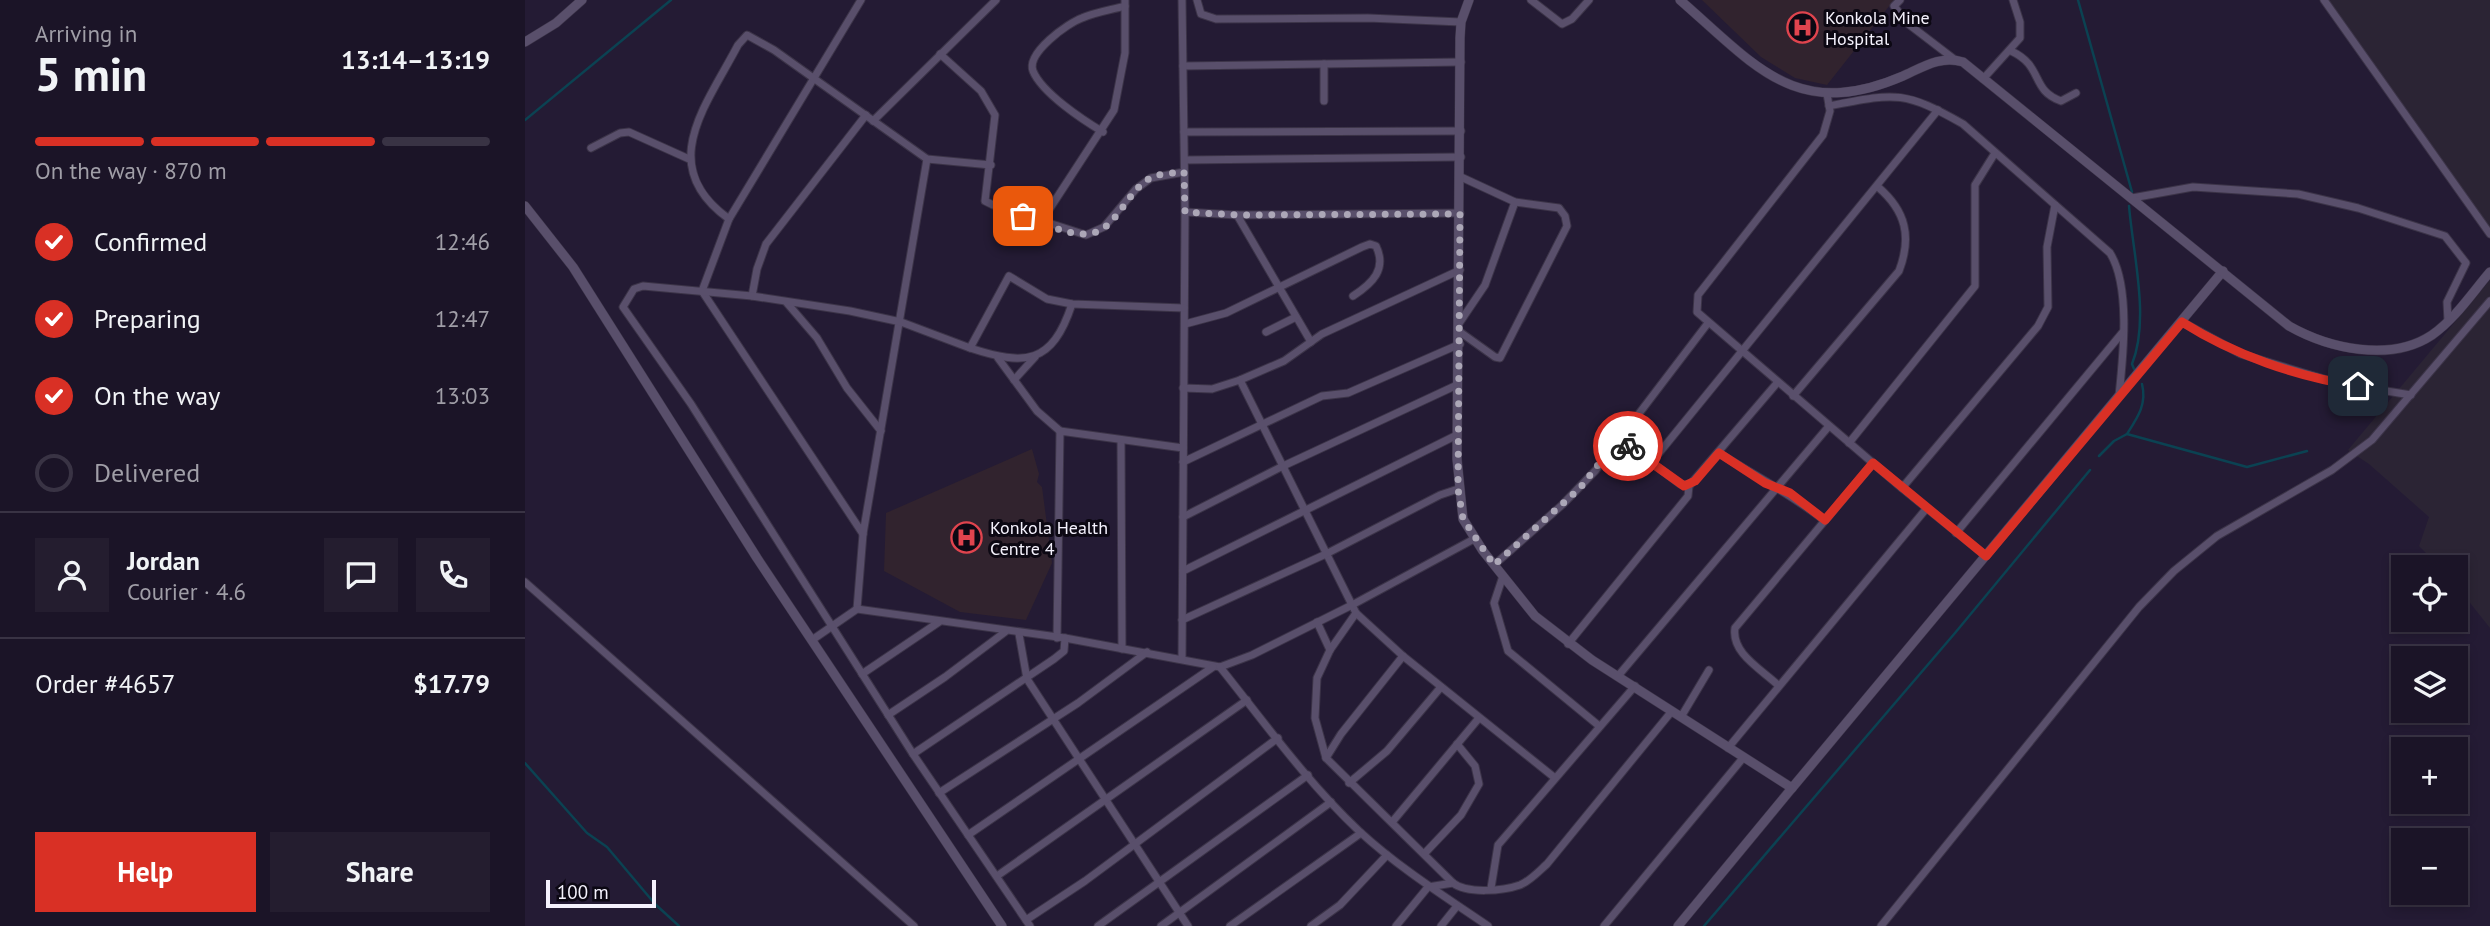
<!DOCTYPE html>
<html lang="en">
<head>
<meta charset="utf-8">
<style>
	:root { --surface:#1b1427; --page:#241d2f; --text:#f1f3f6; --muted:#a09ea7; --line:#393344; --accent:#d93025 }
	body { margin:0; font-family:"PT Sans",sans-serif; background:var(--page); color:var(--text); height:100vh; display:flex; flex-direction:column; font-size:26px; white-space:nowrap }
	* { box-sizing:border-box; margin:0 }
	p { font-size:23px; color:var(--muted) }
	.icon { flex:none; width:38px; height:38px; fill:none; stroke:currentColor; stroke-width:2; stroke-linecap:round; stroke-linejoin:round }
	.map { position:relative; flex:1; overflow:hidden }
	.drawer { display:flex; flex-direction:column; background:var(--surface); width:525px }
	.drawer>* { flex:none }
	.fabs { position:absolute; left:1866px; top:555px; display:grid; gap:14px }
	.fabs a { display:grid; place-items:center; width:77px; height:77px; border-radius:0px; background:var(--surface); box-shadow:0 4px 10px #0003,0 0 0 2px var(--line); font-size:35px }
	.scale { position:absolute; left:21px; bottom:18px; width:110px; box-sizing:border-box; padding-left:7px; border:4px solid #f5f2fd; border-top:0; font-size:19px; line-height:24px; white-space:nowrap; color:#f5f2fd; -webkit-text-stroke:5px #0c0813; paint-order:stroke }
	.pin { position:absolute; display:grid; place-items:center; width:60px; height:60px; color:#fff; margin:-30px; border-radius:14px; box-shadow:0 4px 10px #0006 }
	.courier { position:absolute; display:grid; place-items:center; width:70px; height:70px; margin:-35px; border:5px solid #d93025; border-radius:50%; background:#fff; color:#222; box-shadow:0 2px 9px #0007 }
	.headline em { font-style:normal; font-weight:700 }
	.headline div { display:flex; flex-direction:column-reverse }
	.headline { display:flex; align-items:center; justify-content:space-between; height:119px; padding:0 35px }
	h1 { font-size:46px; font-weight:700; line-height:52px }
	.bar { display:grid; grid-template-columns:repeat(4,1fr); gap:10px 7px; align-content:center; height:84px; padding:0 35px }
	.bar i { height:9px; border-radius:5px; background:var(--line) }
	.bar .on { background:var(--accent) }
	.bar p { grid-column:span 4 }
	.line { display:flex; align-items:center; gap:18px; padding:0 35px; border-top:2px solid var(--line) }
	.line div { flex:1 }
	.round { display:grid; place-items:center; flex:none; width:74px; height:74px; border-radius:0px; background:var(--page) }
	ol { padding:0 35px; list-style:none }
	li { display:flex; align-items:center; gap:21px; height:77px }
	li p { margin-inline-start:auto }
	li .icon { padding:7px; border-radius:50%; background:var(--accent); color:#fff; stroke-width:4 }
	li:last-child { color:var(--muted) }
	li i { width:38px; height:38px; border:4px solid var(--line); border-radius:50% }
	.button { display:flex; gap:14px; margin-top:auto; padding:14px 35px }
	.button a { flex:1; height:80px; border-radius:0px; background:var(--accent); color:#fff; font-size:28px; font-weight:700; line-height:80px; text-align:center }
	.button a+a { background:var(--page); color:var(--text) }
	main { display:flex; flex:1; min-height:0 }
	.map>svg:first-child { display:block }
	.industrial { fill:#2b2434 }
	.medical { fill:#31232e }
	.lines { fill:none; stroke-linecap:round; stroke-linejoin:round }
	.stream { stroke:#0b4252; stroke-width:2.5 }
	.minor-casing { stroke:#3c3448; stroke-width:9 }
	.tertiary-casing { stroke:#3c3448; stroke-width:10 }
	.minor { stroke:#594f6b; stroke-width:7 }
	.tertiary { stroke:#594f6b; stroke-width:9 }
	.done { stroke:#aca7b7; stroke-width:7; stroke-dasharray:0 12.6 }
	.route { stroke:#d93025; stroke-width:9 }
	.labels { text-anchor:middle; stroke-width:6; stroke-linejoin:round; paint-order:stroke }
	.poi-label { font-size:18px; fill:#f5f2fd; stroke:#0c0813; text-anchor:start }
</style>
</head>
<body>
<main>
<section class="drawer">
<div class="headline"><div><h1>5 min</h1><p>Arriving in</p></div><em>13:14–13:19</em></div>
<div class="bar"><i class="on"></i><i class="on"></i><i class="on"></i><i></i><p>On the way · 870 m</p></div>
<ol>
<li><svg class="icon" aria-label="check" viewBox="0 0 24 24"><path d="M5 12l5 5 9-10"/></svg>Confirmed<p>12:46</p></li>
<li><svg class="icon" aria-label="check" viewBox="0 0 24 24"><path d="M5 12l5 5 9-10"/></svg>Preparing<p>12:47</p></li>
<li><svg class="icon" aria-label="check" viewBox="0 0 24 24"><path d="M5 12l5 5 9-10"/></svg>On the way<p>13:03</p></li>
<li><i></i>Delivered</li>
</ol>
<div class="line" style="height:126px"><a class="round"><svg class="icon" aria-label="person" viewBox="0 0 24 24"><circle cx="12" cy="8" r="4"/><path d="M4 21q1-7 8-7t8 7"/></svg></a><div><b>Jordan</b><p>Courier · 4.6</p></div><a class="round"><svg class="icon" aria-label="chat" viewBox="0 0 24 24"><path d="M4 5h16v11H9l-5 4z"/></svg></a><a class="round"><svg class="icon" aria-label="phone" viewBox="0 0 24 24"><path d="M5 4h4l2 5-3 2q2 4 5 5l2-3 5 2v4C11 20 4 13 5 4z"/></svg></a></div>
<div class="line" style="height:91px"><div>Order #4657</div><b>$17.79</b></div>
<div class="button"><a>Help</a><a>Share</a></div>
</section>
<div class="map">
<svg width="1965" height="926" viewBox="0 0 1965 926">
	<rect width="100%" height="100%" fill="#241b34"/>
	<g class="industrial">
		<polygon points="1802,0 1965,0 1965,235"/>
		<polygon points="1965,280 1965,628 1930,584 1930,567 1915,567 1894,546 1904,517 1844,464 1823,450"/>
	</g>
	<g class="medical">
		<polygon points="1177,0 1369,0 1302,85 1270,78 1236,57"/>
		<polygon points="507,449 514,474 512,482 517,487 527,563 501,620 435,612 359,571 361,513"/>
	</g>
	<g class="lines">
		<g class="stream">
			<polyline points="1553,0 1607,192"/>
			<polyline points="0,120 146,0"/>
			<path d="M1604,206c4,48 21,114 3,158l2,5"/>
			<path d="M1602,434c11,-17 20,-30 15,-50"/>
			<polyline points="1574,456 1589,441 1602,434 1722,467 1782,451"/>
			<polyline points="0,763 62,833 82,847 130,904 154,926"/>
			<polyline points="1179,926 1430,633 1565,470"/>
		</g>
		<defs>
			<g id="minor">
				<polyline points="336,0 204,219 177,291 338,534"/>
				<polyline points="672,0 676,14 691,19 843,18 936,22"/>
				<polyline points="1006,0 1037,24 1047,19 1064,0"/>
				<polyline points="1375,0 1369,6 1382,23 1429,59"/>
				<polyline points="1799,0 1965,234"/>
				<path d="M1486,51c33,15 19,39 50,50l15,-8"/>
				<polyline points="415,54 456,91 470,115 460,201 468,205 561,235 579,227 611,189 626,178 659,172"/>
				<polyline points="658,66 936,62"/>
				<polyline points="1458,79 1495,38 1495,22 1488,0"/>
				<polyline points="1302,94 1305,111 1298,135 1173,295 1172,312 1377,488 1461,556"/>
				<polyline points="799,101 799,64"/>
				<path d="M1304,106c67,-13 74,-16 134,18l147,129c21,34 13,104 9,143"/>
				<polyline points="348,121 471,0"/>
				<path d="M578,132c-20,-12 -61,-39 -70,-61 -7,-18 35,-48 49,-53 14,-6 29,-8 43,-12"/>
				<polyline points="659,132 936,131"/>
				<polyline points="66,148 95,133 104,132 164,159"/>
				<polyline points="660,160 936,157"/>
				<polyline points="1607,198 1668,187 1773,194 1833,208 1920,236 1941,263 1922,302 1923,321"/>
				<polyline points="660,212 712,215 935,213"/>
				<polyline points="712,215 786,342"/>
				<path d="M204,219c-74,-53 -23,-113 9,-174l9,-10 27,15 153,109 64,6"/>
				<polyline points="516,222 589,110 600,53 600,0"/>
				<polyline points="227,296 232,269 241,244 341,115"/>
				<polyline points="262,303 292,338 322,388 356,431"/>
				<polyline points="935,322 960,285 990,202"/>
				<polyline points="1657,322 1716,354 1812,383 1886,395"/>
				<path d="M660,324l41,-11 136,-66 8,-3 6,2c11,23 -3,37 -23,50"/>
				<polyline points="741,332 771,317"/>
				<polyline points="935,332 970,357 975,358 1042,226 1040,216 1034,208 990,202 936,177"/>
				<path d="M445,348c55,18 82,17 102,-44"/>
				<polyline points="473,358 512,411 535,431"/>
				<polyline points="489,380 510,357"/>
				<polyline points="715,380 831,613 878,656 1030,778"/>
				<polyline points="658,388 687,389 715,380 759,361 797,334 935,270"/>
				<path d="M1268,396l106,-125c13,-34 7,-60 -21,-84"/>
				<polyline points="1094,438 1155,484 1164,486 1252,383"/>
				<polyline points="596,440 597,649"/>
				<polyline points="1324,443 1450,286 1450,185 1470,153"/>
				<path d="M1194,453c36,23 72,41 105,67"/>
				<polyline points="658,462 797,396 823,393 935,344"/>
				<polyline points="1126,463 1413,110"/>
				<polyline points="1377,488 1513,326 1523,307 1522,247 1530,205"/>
				<polyline points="658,517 756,467 932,385"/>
				<polyline points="1431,533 1597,333"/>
				<polyline points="969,565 1037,505 1071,470 1183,323"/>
				<polyline points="658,571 932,435"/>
				<polyline points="978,576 969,603 983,651 1073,725"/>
				<polyline points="0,582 389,926"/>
				<polyline points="332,609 338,534 402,159"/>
				<path d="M831,613l-26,37 -13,28 -2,40 11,40 127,125c14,11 50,8 67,2 10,-4 19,-14 27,-21l125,-153"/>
				<polyline points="657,620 801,554 915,495 933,489"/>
				<polyline points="792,622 805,650"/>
				<polyline points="494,634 502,679 663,926"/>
				<polyline points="532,638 535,431 658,448"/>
				<polyline points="287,640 332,609 540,638 695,667 727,655 827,605 949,539"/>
				<polyline points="1043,644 1163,496 1164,486"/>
				<polyline points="657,659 660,212 657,0"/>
				<path d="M695,667c44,55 87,115 139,164 39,36 85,65 129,95"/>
				<polyline points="337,674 414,622"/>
				<polyline points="1093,676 1304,426"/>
				<path d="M1253,685c-17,-16 -47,-32 -43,-57l138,-165"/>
				<polyline points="363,715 420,677 480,632"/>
				<polyline points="1156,717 1184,670"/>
				<polyline points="1203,748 1401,509"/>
				<polyline points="388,754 529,659 539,651 540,638"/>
				<polyline points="801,758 816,734 878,656"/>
				<polyline points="824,783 862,751 916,687"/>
				<polyline points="414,793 553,703 622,652"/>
				<polyline points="868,821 954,718"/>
				<polyline points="443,835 688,667"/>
				<polyline points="900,853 936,815 954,784 950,766 932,744"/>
				<polyline points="472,876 722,700"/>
				<polyline points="966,888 973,845 1110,686"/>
				<polyline points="501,920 560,881 753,738"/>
				<polyline points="505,926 388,754 166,404 98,307 109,289 118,286 227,296 325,311 376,322 445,348 484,276 522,299 547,304 659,308"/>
				<polyline points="573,926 783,775"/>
				<polyline points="636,926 806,802"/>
				<polyline points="705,926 836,833"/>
				<polyline points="786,926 815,905 862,855"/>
				<polyline points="871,926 903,887 928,883"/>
				<polyline points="916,926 932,906"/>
				<polyline points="1079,926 1218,758"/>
				<polyline points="1356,926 1614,607 1649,571 1692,536 1807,470 1847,440 1965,301"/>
			</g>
			<g id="tertiary">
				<polyline points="944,0 936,22 935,38 932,459 938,519 958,551 1010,616 1067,660 1267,788 1698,271"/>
				<path d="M1155,0c76,66 116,122 223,76 20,-9 38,-21 60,-14l326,264c39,22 101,37 143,9 23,-16 40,-42 58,-63"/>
				<polyline points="0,42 31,23 57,0"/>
				<polyline points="0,206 48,267 232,558 477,926"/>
				<polyline points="1153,926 1267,788"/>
			</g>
		</defs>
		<use href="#minor" class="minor-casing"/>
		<use href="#tertiary" class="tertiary-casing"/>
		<use href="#minor" class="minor"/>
		<use href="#tertiary" class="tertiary"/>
	</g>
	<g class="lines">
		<path class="done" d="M498,216c19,7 44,19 64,18 29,-1 40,-45 65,-57 10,-4 22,-4 32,-5l1,40 52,3 223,-1 -2,275 5,30 31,46 86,-77 39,-50 9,8"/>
		<path class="route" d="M1103,446l56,40 11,-5 24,-28 46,30 25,10 35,27 48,-57 113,93 196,-234c52,33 115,55 176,64"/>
	</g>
	<defs>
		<symbol id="hospital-ring" viewBox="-11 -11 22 22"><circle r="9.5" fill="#0c0813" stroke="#e0444e" stroke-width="1.5"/><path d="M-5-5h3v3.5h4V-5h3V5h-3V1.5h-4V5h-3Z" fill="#e0444e"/></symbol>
	</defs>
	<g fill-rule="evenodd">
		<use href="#hospital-ring" x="1260" y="10" width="35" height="35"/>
		<use href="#hospital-ring" x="424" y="520" width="35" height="35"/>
	</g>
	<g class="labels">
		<g class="poi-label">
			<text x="1300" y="24">Konkola Mine<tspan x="1300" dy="21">Hospital</tspan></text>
			<text x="465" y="534">Konkola Health<tspan x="465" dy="21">Centre 4</tspan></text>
		</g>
	</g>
</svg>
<div class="fabs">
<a><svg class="icon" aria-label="locate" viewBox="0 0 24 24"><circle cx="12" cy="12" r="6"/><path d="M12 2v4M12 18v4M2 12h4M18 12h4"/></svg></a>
<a><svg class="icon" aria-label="layers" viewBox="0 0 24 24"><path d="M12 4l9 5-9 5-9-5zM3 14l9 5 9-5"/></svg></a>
<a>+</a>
<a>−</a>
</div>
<div class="scale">100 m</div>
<div class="pin" style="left:498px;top:216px;background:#ea580c"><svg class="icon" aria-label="bag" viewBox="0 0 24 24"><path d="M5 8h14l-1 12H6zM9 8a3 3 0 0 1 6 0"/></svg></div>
<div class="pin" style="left:1833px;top:386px;background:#1f2937"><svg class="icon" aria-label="home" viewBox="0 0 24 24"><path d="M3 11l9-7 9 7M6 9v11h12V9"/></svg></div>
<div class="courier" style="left:1103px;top:446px"><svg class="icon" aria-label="bike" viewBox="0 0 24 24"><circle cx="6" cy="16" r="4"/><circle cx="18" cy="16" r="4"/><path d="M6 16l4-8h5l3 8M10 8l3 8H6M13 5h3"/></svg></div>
</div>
</main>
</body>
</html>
